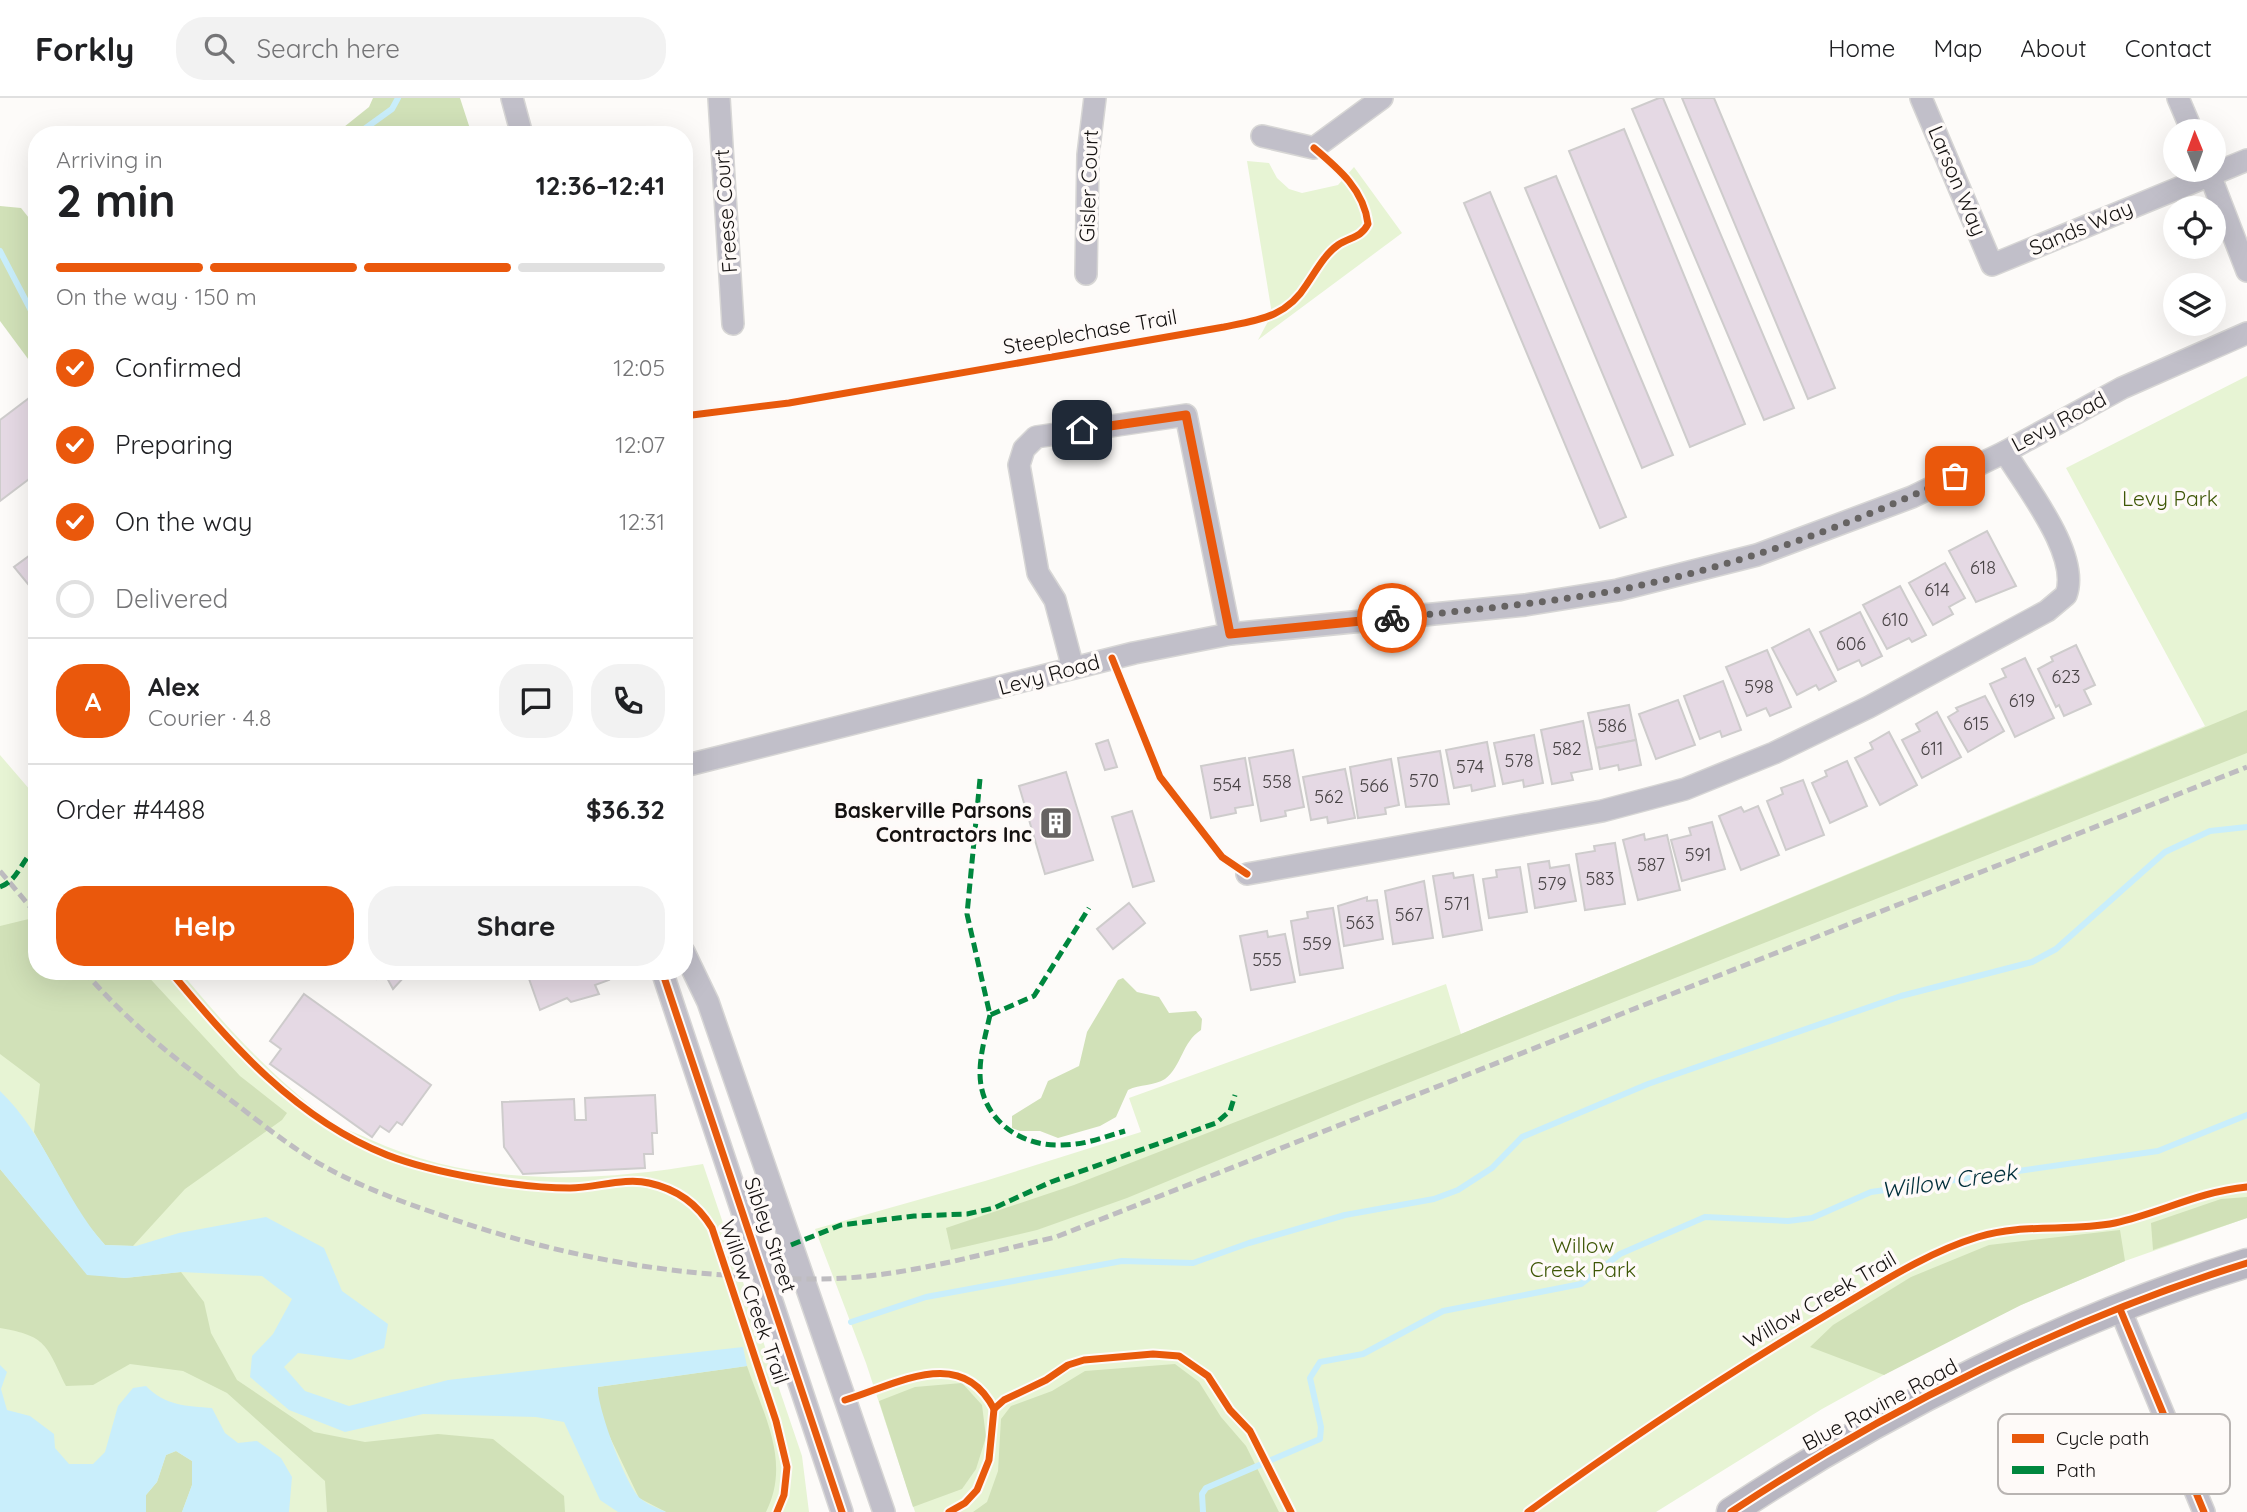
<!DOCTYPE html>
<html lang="en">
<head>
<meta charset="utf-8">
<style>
	:root { --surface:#fff; --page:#f2f2f2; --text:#202124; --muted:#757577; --line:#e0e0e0; --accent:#ea580c }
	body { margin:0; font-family:Quicksand,sans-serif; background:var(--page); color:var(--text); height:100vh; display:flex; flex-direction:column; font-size:26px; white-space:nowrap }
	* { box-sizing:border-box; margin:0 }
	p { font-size:23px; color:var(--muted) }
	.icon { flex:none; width:38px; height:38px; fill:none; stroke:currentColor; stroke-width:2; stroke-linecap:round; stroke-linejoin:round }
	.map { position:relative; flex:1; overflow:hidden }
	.drawer { position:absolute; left:28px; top:28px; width:665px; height:854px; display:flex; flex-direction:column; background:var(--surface); border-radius:28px; box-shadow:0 7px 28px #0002 }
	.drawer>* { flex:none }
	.needle { width:46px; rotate:359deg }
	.tools { position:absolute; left:2163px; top:21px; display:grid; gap:14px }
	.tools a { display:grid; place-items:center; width:63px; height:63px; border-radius:50%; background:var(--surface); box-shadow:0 7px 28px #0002; font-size:35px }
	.pin { position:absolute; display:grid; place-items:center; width:60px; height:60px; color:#fff; margin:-30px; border-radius:14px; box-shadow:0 4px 10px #0006 }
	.courier { position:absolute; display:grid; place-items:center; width:70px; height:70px; margin:-35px; border:5px solid #ea580c; border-radius:50%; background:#fff; color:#222; box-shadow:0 2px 9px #0007 }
	.overview em { font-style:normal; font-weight:700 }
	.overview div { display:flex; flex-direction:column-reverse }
	.overview { display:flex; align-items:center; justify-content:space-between; height:119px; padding:0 28px }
	h1 { font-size:46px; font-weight:700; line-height:52px }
	.bar { display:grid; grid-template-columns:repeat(4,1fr); gap:10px 7px; align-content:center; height:84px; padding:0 28px }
	.bar i { height:9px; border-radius:5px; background:var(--line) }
	.bar .active { background:var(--accent) }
	.bar p { grid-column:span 4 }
	.line { display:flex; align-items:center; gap:18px; padding:0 28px; border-top:2px solid var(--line) }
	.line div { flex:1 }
	.round { display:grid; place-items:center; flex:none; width:74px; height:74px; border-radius:28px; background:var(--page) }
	ol { padding:0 28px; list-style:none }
	li { display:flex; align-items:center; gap:21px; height:77px }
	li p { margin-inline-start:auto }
	li .icon { padding:7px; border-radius:50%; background:var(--accent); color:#fff; stroke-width:4 }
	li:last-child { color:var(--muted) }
	li i { width:38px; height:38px; border:4px solid var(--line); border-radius:50% }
	.action { display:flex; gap:14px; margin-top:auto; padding:14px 28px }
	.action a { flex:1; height:80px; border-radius:28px; background:var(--accent); color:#fff; font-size:28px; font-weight:700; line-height:80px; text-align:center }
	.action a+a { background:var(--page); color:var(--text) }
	header { display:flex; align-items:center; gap:42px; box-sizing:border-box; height:98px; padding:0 35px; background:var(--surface); border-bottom:2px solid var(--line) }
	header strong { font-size:33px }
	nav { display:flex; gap:38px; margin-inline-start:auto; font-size:24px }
	.search { width:490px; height:63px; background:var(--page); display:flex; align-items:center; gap:18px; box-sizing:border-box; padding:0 24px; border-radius:28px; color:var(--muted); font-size:26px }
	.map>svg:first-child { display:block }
	.green { fill:#e7f4d4 }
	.forest { fill:#d1e1b8 }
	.water { fill:#c9eefb }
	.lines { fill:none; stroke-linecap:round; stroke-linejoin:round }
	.stream { stroke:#c9eefb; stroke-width:6 }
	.building { fill:#e5d9e4; stroke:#cecccc; stroke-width:2 }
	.minor-casing { stroke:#d7d6d5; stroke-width:24 }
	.major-casing { stroke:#d7d6d5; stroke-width:31 }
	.minor { stroke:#c1bfc9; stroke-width:21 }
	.major { stroke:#b8b6c1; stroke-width:28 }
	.rail { stroke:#bebcc0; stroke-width:5; stroke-dasharray:10 5; stroke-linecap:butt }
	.quiet { stroke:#00873e; stroke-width:5; stroke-dasharray:10 5; stroke-linecap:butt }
	.cycleway-casing { stroke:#fefaf8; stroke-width:11 }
	.cycleway { stroke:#e8590c; stroke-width:7 }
	.done { stroke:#666362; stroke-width:7; stroke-dasharray:0 12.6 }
	.route { stroke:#ea580c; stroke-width:9 }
	.labels { text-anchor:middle; stroke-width:7; stroke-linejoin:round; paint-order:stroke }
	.number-label { font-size:18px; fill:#484345 }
	.street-label { font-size:21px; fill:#141110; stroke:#fefaf8 }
	.park-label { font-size:21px; fill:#3e5706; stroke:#fefaf8 }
	.poi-label { font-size:21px; font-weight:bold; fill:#141110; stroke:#fefaf8; text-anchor:end }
	.water-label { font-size:23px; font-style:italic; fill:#002f3b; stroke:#fefaf8 }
	.key { fill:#fefaf8; stroke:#b8b4b2; stroke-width:2 }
	.key-label { font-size:19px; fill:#141110 }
</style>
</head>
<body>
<header>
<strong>Forkly</strong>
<div class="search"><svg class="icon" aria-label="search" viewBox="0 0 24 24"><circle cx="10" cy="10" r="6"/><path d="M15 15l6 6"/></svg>Search here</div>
<nav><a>Home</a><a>Map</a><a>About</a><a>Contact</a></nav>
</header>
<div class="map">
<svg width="2247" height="1414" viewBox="0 0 2247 1414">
	<rect width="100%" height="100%" fill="#fdfbf9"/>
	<g class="green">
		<polygon points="1247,63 1269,65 1277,80 1289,91 1302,95 1338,87 1354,69 1402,135 1258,242 1272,216"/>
		<polygon points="2247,278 2247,1120 2125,1163 2021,1207 1929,1252 1822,1311 1656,1414 915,1414 866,1265 815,1131 985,1083 1141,1034 1129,1000 1446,886 1461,936 2205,628 2066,370"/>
		<path d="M0,657l37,43v173h143c44,54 95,109 151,150 11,8 26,12 38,18 104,48 223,44 334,25l99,292 7,56h-809z"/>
	</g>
	<g class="forest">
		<polygon points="373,0 460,0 472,37 334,37 369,9"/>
		<polygon points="0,108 21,110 37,130 37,273 0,223"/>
		<polygon points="2247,612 2247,655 1357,1005 1127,1100 1037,1132 951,1152 946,1130 1074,1087 1461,936"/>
		<polygon points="37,819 37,873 143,873 240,978 287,1015 282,1022 185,1091 133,1148 105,1147 82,1120 34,1034 40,986 0,956 0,828"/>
		<path d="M1123,880l14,14 22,5 10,16 27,-2 6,8 -1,11c-19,12 -19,36 -36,49 -11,7 -25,5 -37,11l-12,27 -16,9 -42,12 -18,-7h-20l-8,-3v-12l29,-18 7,-17 31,-15 8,-34 31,-52z"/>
		<path d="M0,1071l87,105 38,4 56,-6 23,30 7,31 26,47 77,52 51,10 73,-8 55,5 71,57 1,16h-238l-2,-31 -98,-88 -44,-22 -53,-7 -37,21 -27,1c-20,-41 -19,-50 -66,-58z"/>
		<polygon points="2247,1099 2247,1120 2153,1152 2151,1125 2221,1101"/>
		<polygon points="2120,1132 2125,1163 2021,1207 1884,1277 1810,1249 1833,1227 1911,1179 1989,1147"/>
		<polygon points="1175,1266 1199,1284 1221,1319 1246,1348 1279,1414 973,1414 987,1404 998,1373 1001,1321 1011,1308 1052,1293 1085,1273"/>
		<path d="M747,1268c17,50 44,96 19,146h-100l-27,-14 -32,-67 -10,-35 1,-9z"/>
		<polygon points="962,1285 982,1307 986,1339 976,1371 962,1391 913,1409 879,1303 915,1289"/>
		<polygon points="176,1353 192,1363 192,1387 182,1414 146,1414 146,1397 157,1384 166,1357"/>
	</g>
	<g class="water">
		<path d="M0,993c46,44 63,107 105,154l31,1 43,-13 87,-16 58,31 18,43 46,33 -4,24 -34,12 -52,-7 -14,14 21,24 44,15 99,-26 295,-33 4,19 -149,21c-2,18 29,102 43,112 7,6 17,9 25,13h-48l-18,-12 -36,-78 -28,-5 -113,-3 -78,18 -56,-22 -39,-33 2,-21 21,-22 19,-35 -30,-23 -81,-4 -56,6 -38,-3 -87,-106z"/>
		<path d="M0,1267l7,7 -6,17 6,21 23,6 24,18 1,14 14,16h24l12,-12 13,-46 15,-18 13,-2c19,20 41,20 66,22l13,25 13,10 19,-2 24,17 11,19 -3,35h-107l10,-27v-24l-16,-10 -10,4 -9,27 -11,13v17h-146z"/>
	</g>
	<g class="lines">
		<g class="stream">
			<polyline points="356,37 392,11 398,0"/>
			<polyline points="0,153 37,224"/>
			<polyline points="851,1224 926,1199 1122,1163 1193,1165 1249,1145 1345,1117 1434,1101 1458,1092 1492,1070 1522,1039 1648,986 1901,898 2032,864 2056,851 2165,754 2210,733 2247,729"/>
			<polyline points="1203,1414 1202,1396 1206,1390 1320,1341 1321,1329 1310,1280 1320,1264 1363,1256 1443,1213 1581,1186 1620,1156 1705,1119 1788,1123 1812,1120 1871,1094 2158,1053 2247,1017"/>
		</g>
	</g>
	<g class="building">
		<polygon points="1659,0 1663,0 1794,310 1764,322 1632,11"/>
		<polygon points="1682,0 1714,0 1835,290 1808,301"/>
		<polygon points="1624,31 1745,326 1690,349 1569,53"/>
		<polygon points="1556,78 1673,357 1642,370 1525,90"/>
		<polygon points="1490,94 1626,419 1600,430 1464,105"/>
		<polygon points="37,294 37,375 0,403 0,322"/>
		<polygon points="1987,433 2016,488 1976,504 1949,453"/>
		<polygon points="37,452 37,497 14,469"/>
		<polygon points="1945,465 1965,500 1949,509 1953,516 1933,527 1909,485"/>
		<polygon points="1900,488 1926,537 1912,544 1909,540 1887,551 1863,507"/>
		<polygon points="1860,514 1882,558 1862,568 1859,562 1838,572 1820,534"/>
		<polygon points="1809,531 1836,583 1819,592 1816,587 1797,597 1772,550"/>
		<polygon points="2076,547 2095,587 2084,592 2091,606 2064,618 2059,607 2056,609 2038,571 2053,563 2051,559"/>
		<polygon points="1767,552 1791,609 1770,618 1766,610 1747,618 1726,569"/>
		<polygon points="2025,560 2054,620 2015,639 1990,586 2006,579 2002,571"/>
		<polygon points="1723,583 1741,632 1722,639 1720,633 1700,641 1684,598"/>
		<polygon points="1985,598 2004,633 1968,654 1948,619 1958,613 1956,610"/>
		<polygon points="1678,602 1695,647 1656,661 1639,616"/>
		<polygon points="1629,607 1636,642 1596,650 1588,615"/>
		<polygon points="1937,614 1961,659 1922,680 1902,642 1920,633 1916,626"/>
		<polygon points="1583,623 1592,671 1571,675 1573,682 1552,686 1541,632"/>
		<polygon points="1889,634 1917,687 1880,707 1855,660 1873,651 1870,645"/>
		<polygon points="1534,637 1543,685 1524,689 1523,682 1503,686 1494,645"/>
		<polygon points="1108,642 1117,669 1105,672 1096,646"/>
		<polygon points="1636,642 1641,667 1619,672 1618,667 1600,671 1596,650"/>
		<polygon points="1487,644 1495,688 1472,693 1471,687 1454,690 1446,652"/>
		<polygon points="1293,652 1304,709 1285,713 1286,718 1261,723 1249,660"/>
		<polygon points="1440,653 1449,706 1406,709 1398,660"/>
		<polygon points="1245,660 1253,707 1235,710 1236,715 1211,720 1201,668"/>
		<polygon points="1391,661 1399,707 1385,710 1386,716 1358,720 1350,669"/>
		<polygon points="1847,663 1867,708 1830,725 1812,685 1827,678 1825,673"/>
		<polygon points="1345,671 1355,720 1328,725 1327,719 1311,722 1303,679"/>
		<polygon points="1066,674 1093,762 1045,776 1019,688"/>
		<polygon points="1803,682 1824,737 1786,752 1767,703 1783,696 1781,690"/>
		<polygon points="1758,708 1779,757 1741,772 1719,718 1741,709 1744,714"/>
		<polygon points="1132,713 1154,783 1133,789 1112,719"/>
		<polygon points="1712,724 1725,771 1682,783 1671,742 1691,737 1689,730"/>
		<polygon points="1644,736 1645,742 1667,737 1680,792 1638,802 1623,742"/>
		<polygon points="1615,745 1625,806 1585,812 1576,756 1595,753 1594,748"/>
		<polygon points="1549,763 1550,770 1569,767 1576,803 1535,810 1528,766"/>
		<polygon points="1520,769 1527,814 1489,820 1483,781 1497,779 1496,772"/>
		<polygon points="1453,775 1454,780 1473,777 1482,832 1443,839 1433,778"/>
		<polygon points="1424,783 1433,840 1393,846 1385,793"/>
		<polygon points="1367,799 1367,803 1377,802 1383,841 1344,848 1338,808"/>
		<polygon points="1129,805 1145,825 1113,851 1097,831"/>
		<polygon points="1333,810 1343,870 1300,877 1291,823 1308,820 1307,814"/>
		<polygon points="1267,833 1268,839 1285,836 1295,884 1251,892 1240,838"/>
		<polygon points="371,873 418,873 403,880 393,891 386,878 377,881"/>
		<polygon points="531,873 606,873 609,882 595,887 599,896 571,904 567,900 540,912 528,878 532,877"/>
		<polygon points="304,896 431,987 402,1027 397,1024 389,1034 380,1028 372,1039 270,966 281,951 270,943"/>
		<polygon points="655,997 657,1035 652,1035 653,1056 644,1056 645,1070 523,1076 504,1049 502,1004 574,1001 575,1022 586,1022 585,1000"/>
	</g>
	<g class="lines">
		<defs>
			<g id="minor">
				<polyline points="512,0 522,37"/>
				<polyline points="719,0 733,226"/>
				<polyline points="1921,0 1992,167 2247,62"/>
				<polyline points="2178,0 2192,33"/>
				<polyline points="1262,38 1314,50 1382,0"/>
				<polyline points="2208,72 2247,173"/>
				<polyline points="1086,176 1088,57 1095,0"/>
				<polyline points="1073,570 1055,502 1038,475 1019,367 1024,351 1036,339 1186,317 1230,536"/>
				<polyline points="684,668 1134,555 1230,536 1525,507 1618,492 1757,457 1912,399 2005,354 2122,290 2247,235"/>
				<path d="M1247,776l355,-63 83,-22 89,-36 95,-46 178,-96 19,-16c15,-40 -40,-108 -61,-143"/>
				<polyline points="684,854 708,904 884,1414"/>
				<polyline points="662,873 842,1414"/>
				<polyline points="2120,1211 2204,1414"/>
			</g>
			<path id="major" d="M1731,1414c155,-103 338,-194 516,-249"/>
		</defs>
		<use href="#minor" class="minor-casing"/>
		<use href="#major" class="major-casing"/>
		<use href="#minor" class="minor"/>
		<use href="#major" class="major"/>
		<g class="rail">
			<polyline points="0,773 37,817"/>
			<path d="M84,873c41,48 89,87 140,124 28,21 56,44 86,63 37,23 81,40 122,54 95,34 191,56 292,63 52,4 108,7 160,-1 58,-8 115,-24 172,-37l1191,-470"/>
		</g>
		<g class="quiet">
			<polyline points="980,681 967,816 990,917 1034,898 1089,810"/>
			<path d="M0,789c19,-7 21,-28 37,-39"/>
			<path d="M990,917c-4,18 -10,39 -10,58 0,45 39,74 82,72 22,0 43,-8 63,-14"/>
			<polyline points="791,1147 841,1127 914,1118 967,1116 994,1110 1051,1084 1216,1025 1230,1013 1235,997"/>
		</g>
		<defs>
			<g id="cycleway">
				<path d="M684,318l105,-13 435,-76c35,-7 63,-10 83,-43 9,-13 18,-30 31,-39 12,-8 23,-7 30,-21 -4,-34 -29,-55 -54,-76"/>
				<polyline points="1112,560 1160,679 1222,759 1247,776"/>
				<path d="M170,873c62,74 126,148 217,184 46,18 133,33 183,33 25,0 55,-11 79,-5 28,6 48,20 63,45l64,193 11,46 -3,28 -7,17"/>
				<polyline points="662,873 842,1414"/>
				<polyline points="2120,1211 2204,1414"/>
				<path d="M845,1302c51,-15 116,-56 149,9"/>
				<polyline points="949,1414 965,1405 977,1392 989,1362 994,1311 1004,1302 1046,1282 1068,1267 1084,1262 1153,1256 1179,1258 1208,1278 1230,1312 1250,1333 1291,1414"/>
				<path d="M1528,1414c98,-71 197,-137 300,-198 48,-28 97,-61 150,-77 45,-14 92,-5 137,-14 46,-10 82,-31 132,-36"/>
				<path d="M1731,1414c155,-103 338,-194 516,-249"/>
			</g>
		</defs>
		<use href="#cycleway" class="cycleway-casing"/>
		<use href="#cycleway" class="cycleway"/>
	</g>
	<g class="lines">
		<path class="done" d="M1392,520c76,-8 151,-14 226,-28 117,-23 229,-63 337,-114"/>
		<polyline class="route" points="1082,332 1186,317 1230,536 1392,520"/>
	</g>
	<defs>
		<symbol id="building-square" viewBox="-11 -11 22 22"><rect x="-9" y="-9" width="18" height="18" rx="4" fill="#666362" stroke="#fefaf8"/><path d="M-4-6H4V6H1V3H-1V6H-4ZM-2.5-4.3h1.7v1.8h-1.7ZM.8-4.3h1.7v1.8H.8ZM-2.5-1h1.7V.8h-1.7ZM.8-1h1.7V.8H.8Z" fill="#fff"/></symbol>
	</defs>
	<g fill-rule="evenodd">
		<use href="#building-square" x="1037" y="706" width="38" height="38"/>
	</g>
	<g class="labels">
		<g class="number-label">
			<text x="1983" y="476">618</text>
			<text x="1937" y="498">614</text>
			<text x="1895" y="528">610</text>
			<text x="1851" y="552">606</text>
			<text x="2066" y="585">623</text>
			<text x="1759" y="595">598</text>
			<text x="2022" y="609">619</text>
			<text x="1976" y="632">615</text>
			<text x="1612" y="634">586</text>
			<text x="1567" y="657">582</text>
			<text x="1932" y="657">611</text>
			<text x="1519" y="669">578</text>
			<text x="1470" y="675">574</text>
			<text x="1424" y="689">570</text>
			<text x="1277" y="690">558</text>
			<text x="1227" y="693">554</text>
			<text x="1374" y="694">566</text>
			<text x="1329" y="705">562</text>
			<text x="1698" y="763">591</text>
			<text x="1651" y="773">587</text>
			<text x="1600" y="787">583</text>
			<text x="1552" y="792">579</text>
			<text x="1457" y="812">571</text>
			<text x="1409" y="823">567</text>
			<text x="1360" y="831">563</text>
			<text x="1317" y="852">559</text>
			<text x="1267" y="868">555</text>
		</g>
		<g class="street-label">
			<text transform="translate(1957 83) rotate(67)" y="7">Larson Way</text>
			<text transform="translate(1089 88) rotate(-88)" y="7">Gisler Court</text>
			<text transform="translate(726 113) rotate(-94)" y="7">Freese Court</text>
			<text transform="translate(2081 130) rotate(-23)" y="7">Sands Way</text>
			<text transform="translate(1090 234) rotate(-10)" y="7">Steeplechase Trail</text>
			<text transform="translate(2059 324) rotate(-28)" y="7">Levy Road</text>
			<text transform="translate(1049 577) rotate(-15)" y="7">Levy Road</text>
			<text transform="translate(770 1137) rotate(71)" y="7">Sibley Street</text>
			<text transform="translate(1820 1202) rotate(-30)" y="7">Willow Creek Trail</text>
			<text transform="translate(754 1204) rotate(71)" y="7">Willow Creek Trail</text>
			<text transform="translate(1880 1307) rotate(-28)" y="7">Blue Ravine Road</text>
		</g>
		<g class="park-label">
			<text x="2170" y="408">Levy Park</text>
			<text x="1583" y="1155">Willow<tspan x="1583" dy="24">Creek Park</tspan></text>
		</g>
		<g class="poi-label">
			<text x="1032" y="720">Baskerville Parsons<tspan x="1032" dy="24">Contractors Inc</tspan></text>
		</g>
		<g class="water-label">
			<text transform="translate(1949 1083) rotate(-8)" y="8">Willow Creek</text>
		</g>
	</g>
	<rect x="1998" y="1316" width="232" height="80" rx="10" class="key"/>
	<rect x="2012" y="1336" width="32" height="9" fill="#e8590c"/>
	<rect x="2012" y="1368" width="32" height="8" fill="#00873e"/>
	<g class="key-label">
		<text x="2056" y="1347">Cycle path</text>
		<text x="2056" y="1379">Path</text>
	</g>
</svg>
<div class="tools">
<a><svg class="needle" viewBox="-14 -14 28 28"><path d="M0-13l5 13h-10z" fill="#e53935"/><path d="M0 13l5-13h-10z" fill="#757577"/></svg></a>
<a><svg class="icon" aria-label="locate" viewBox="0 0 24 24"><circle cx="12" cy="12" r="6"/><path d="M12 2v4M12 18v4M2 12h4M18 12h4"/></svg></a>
<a><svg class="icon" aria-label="layers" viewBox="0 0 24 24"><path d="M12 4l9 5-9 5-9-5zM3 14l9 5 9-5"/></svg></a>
</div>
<div class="pin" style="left:1955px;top:378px;background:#ea580c"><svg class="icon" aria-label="bag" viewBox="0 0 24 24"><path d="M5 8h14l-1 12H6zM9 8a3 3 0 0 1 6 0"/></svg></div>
<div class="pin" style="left:1082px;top:332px;background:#1f2937"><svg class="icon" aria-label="home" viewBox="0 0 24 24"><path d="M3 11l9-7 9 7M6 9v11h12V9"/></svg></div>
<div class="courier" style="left:1392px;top:520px"><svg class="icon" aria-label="bike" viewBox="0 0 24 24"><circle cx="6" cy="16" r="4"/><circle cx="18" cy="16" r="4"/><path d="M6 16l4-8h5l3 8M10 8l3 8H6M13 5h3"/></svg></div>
<section class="drawer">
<div class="overview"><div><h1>2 min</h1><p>Arriving in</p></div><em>12:36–12:41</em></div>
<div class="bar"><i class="active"></i><i class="active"></i><i class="active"></i><i></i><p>On the way · 150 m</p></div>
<ol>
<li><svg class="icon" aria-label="check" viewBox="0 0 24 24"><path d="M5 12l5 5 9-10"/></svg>Confirmed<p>12:05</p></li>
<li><svg class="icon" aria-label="check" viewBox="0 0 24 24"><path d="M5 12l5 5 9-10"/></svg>Preparing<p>12:07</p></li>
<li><svg class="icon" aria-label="check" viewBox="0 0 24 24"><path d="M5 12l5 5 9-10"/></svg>On the way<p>12:31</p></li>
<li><i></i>Delivered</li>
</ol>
<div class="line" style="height:126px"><b class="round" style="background:var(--accent);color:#fff">A</b><div><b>Alex</b><p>Courier · 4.8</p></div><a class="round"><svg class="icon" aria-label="chat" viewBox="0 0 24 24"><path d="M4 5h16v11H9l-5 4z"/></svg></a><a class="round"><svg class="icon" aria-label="phone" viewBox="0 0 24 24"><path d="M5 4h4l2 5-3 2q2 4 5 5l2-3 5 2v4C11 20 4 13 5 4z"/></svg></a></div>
<div class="line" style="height:91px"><div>Order #4488</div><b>$36.32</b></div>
<div class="action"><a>Help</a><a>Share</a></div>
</section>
</div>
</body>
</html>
